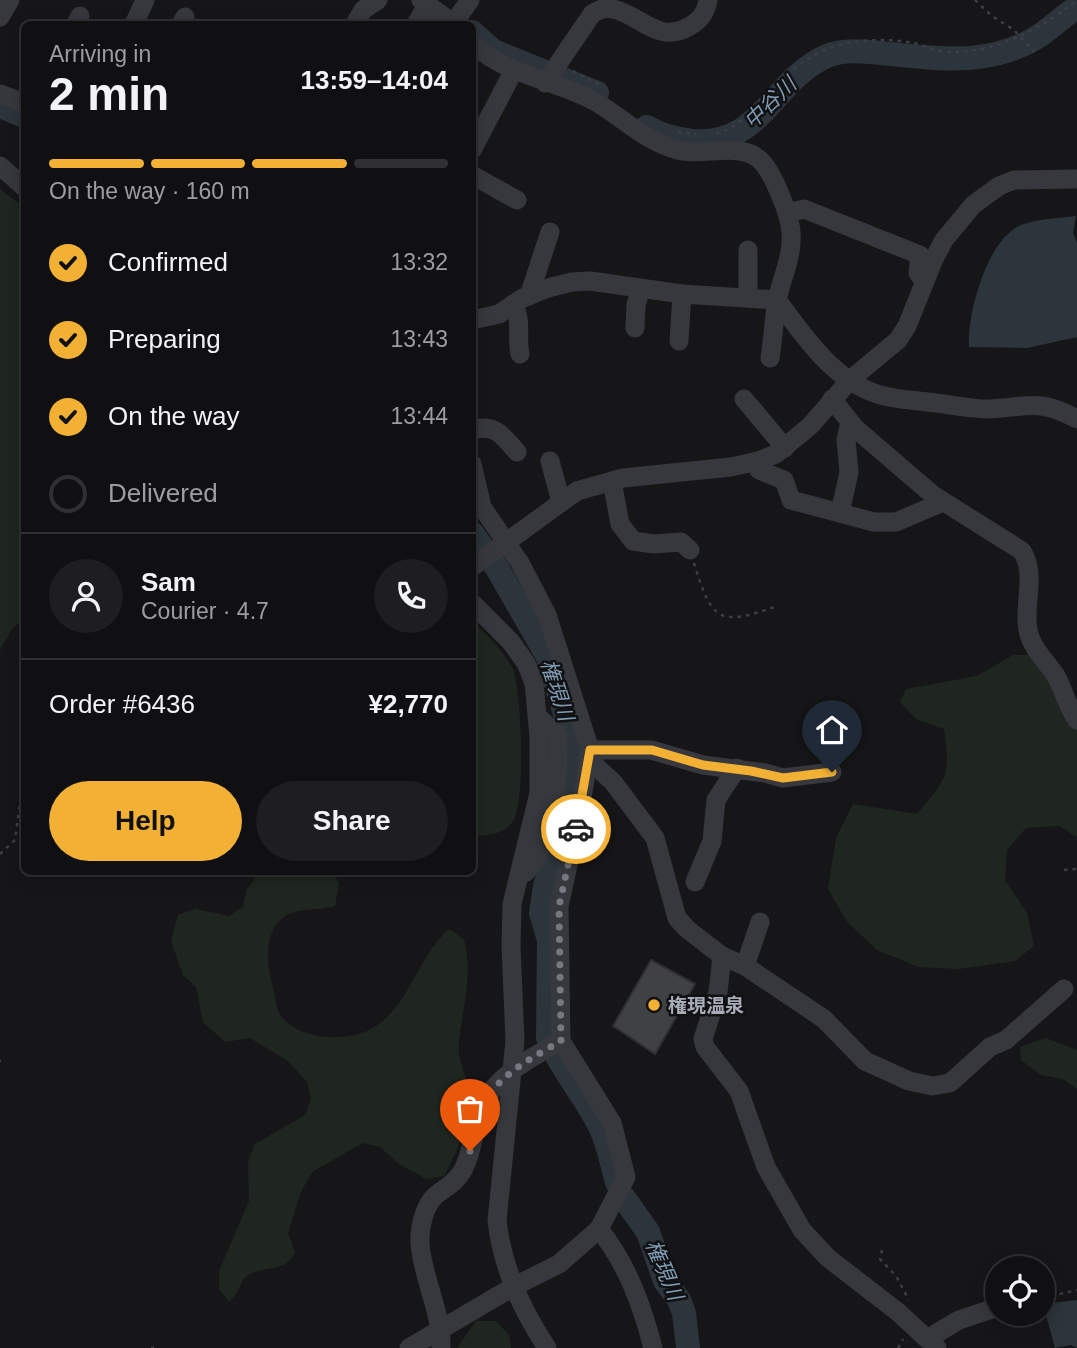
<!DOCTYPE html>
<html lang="en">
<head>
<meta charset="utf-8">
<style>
	:root { --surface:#101012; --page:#1e1e20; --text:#f1f3f6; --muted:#9c9d9f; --line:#303032; --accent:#f2b134 }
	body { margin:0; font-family:Helvetica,"Noto Sans JP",sans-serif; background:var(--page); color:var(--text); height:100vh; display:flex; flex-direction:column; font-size:26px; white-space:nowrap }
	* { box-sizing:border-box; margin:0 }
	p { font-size:23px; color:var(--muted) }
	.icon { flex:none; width:38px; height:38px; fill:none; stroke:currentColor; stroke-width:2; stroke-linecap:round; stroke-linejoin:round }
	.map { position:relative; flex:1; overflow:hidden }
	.drawer { position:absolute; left:21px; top:21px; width:455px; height:854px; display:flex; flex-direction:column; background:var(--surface); border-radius:10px; box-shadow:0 4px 18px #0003,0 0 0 2px var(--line) }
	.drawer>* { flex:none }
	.buttons { position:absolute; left:985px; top:1256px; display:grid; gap:14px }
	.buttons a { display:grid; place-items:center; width:70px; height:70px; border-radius:50%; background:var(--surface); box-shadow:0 4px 18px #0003,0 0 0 2px var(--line); font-size:35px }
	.pin { position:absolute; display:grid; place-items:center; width:60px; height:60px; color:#fff; margin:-72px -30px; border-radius:50% 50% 50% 0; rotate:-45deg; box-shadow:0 0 7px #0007 }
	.pin .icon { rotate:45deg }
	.courier { position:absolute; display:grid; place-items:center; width:70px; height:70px; margin:-35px; border:5px solid #f2b134; border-radius:50%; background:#fff; color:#222; box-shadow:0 2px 9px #0007 }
	.headline em { font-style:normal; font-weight:600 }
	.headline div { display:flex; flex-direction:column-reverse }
	.headline { display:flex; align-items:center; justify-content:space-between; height:119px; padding:0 28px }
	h1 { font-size:46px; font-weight:600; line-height:52px }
	.bar { display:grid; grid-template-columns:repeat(4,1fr); gap:10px 7px; align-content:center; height:84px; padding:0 28px }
	.bar i { height:9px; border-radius:5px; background:var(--line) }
	.bar .current { background:var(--accent) }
	.bar p { grid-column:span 4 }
	.line { display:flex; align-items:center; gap:18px; padding:0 28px; border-top:2px solid var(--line) }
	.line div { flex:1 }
	.round { display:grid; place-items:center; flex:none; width:74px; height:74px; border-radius:37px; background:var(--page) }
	ol { padding:0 28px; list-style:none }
	li { display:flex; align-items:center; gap:21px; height:77px }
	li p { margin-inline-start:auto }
	li .icon { padding:7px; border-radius:50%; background:var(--accent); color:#111; stroke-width:4 }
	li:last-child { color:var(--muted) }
	li i { width:38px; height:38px; border:4px solid var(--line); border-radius:50% }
	.primary-button { display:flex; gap:14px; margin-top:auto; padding:14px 28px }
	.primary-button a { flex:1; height:80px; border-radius:42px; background:var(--accent); color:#111; font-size:28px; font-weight:600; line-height:80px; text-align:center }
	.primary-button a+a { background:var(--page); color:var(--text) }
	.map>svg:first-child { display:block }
	.green { fill:#1e261f }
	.water { fill:#2c353c }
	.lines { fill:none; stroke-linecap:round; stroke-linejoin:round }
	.river { stroke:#2c353c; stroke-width:24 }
	.building { fill:#404145; stroke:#303034; stroke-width:2 }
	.path { stroke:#3d3f44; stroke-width:2.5; stroke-dasharray:3.5 5; stroke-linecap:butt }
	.minor { stroke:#37383d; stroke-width:19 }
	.done { stroke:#757880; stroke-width:7; stroke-dasharray:0 12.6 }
	.route { stroke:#f2b134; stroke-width:9 }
	.poi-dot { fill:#f2b134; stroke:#111113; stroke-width:2.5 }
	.labels { text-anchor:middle; stroke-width:5; stroke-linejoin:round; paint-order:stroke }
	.poi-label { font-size:19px; font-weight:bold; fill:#a8adb8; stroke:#111113; text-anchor:start }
	.water-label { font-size:21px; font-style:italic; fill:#7f9bb3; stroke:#111113 }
</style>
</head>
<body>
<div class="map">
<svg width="1077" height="1348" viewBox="0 0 1077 1348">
	<rect width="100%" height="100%" fill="#161618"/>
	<g class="green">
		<polygon points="0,189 24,207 24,619 13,628 0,649"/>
		<path d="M472,621c12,10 36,35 41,49 9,23 13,135 -1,153 -9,11 -27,14 -39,12z"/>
		<path d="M1013,655h22l42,73v109l-18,-11 -33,2 -19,22 -2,30 22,33 7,33 -19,15 -56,8 -40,-2 -42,-17 -30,-28 -19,-33 8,-51 17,-34 64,10c30,-36 34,-38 27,-85l-28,-10 -16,-17 6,-13 71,-13z"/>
		<path d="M259,872h73l7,11 -4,23c-16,5 -37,1 -51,11 -23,17 -16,51 -10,75 2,6 2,15 5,21 17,28 72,31 97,13 34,-23 43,-71 73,-97l15,10c9,36 -1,67 -5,102 -2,23 8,32 11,53 4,21 -15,63 -26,82l-18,3 -27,-15 -19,-17 -17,-4 -51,29 -12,22 -12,39 7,19c-7,19 -27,14 -43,21 -14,6 -10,19 -23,29l-10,-13v-18l30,-70 -1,-39 7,-18 50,-29 6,-16 -4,-17 -19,-21 -38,-23 -25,4 -22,-20 -7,-35 -13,-12 -12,-34 7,-26 17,-6 34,7 14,-9 3,-16z"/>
		<polygon points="1046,1038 1077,1050 1077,1089 1063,1079 1041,1075 1021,1060 1020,1047"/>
		<polygon points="476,1321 496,1321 509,1335 511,1348 457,1348"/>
	</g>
	<g class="water">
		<path d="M1076,216l-3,17 4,10v94l-50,11 -58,-1c-2,-33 18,-108 52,-122 16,-6 38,-7 55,-9z"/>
		<polygon points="1077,1300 1077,1348 1071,1345 1055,1348 1043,1304"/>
	</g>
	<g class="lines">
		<g class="river">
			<polyline points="472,32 493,51 597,93"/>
			<polyline points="0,106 24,116"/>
			<path d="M647,127c15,9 29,12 45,14 71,5 80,-61 135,-85 19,-8 42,-4 63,-2 52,5 102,12 149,-18 13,-9 25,-20 38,-29"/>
			<path d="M472,533l25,35 50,87 26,85 -3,62 -5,24 -20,60 -4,27 8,27 -1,98c12,29 33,53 48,81 11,19 15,41 21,63"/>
			<polyline points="624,1198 648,1232 665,1281 679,1300 684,1313 688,1348"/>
		</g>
	</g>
	<polygon class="building" points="651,960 695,984 655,1054 613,1026"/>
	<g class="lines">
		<g class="path">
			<polyline points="975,0 992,16 1014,30 1034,52"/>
			<polyline points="573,71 604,87"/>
			<polyline points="678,132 696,134"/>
			<path d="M716,133c28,-6 41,-30 61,-49 15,-14 33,-29 53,-36 24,-9 59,-10 84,-5 9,2 17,6 26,8 52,6 97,-21 137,-50"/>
			<path d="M694,563c18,58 24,64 83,43"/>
			<polyline points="0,854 15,840 20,802 24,790"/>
			<polyline points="1064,870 1077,869"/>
			<polyline points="0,1061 1,1061"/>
			<polyline points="882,1250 880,1259 896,1276 909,1300"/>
			<polyline points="1043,1298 1077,1290"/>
			<polyline points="151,1348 154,1348"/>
			<polyline points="898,1348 903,1339"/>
		</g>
		<g class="minor">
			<polyline points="421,0 454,24"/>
			<polyline points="0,17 10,0"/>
			<polyline points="76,24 80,16"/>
			<polyline points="134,24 145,0"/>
			<polyline points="181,24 185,17"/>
			<polyline points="355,24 363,10 378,0"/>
			<polyline points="416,24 427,5"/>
			<polyline points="453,24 470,0"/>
			<path d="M472,43c36,34 83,36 124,59 28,17 49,39 82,48 25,7 62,-9 82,10 13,12 30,55 31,72 2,24 -9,45 -14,68 -3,19 -4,39 -7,58"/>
			<path d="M545,83l47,-69c7,-4 12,-7 21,-5 28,6 45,36 77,17 11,-6 16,-14 18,-26"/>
			<polyline points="0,94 24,103"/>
			<polyline points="472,150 513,72"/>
			<polyline points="0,166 24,187"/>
			<polyline points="472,175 517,200"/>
			<polyline points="788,213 804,209 920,255 918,273 924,281"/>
			<polyline points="529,296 550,232"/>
			<polyline points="748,298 748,250"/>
			<path d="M777,300c27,36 55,79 100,94 19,6 39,6 59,9 17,2 36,6 53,6 40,-2 49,-11 88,10"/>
			<path d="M513,304c10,18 3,32 7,50"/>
			<polyline points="472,320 499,314 523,298 548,288 572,282 590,281 682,294 777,300"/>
			<polyline points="635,328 636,305 641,288"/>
			<polyline points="679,341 682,294"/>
			<polyline points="744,399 785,448"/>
			<path d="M832,399l23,29 78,67 89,56c15,24 1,53 6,79 3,18 19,32 28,46 8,15 11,30 21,44"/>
			<path d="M472,430c23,-7 31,6 45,22"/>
			<polyline points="550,461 561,502"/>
			<polyline points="754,462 759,470 784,480 791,500 874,522 896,522 943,502"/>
			<polyline points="612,481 620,524 633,541 654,544 681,542 690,550"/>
			<polyline points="840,513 849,472 846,440 850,422"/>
			<polyline points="472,567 577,491 623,478 731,467 758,461 776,454 810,426 850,380 898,340 907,326 934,259 944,240 973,205 999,186 1014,180 1077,179"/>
			<path d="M472,603l39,39 15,21 8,20 5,53v57l-27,111 -1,42 4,95 -18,180c6,48 24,87 50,127"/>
			<polyline points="590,750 651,750 703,765 765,773 783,778 832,772"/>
			<polyline points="590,761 613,782 655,838 677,918 687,929 722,956 718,992 703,1039 705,1047 739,1091 766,1167 802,1230 828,1258 898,1312 937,1348"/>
			<path d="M526,872c34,-37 31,-91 32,-137l-20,-18"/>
			<polyline points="695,882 712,841 716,800 737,768"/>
			<polyline points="722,956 745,966 824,1019 865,1061 909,1081 932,1086 950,1083 990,1047 1006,1040 1064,989"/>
			<polyline points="745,966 760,922"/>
			<path d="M599,1229c28,35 43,76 54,119"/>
			<polyline points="927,1339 959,1320 998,1307"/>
			<polyline points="409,1348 513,1287 559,1264 599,1229 626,1177 612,1123 561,1041 559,906 579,816 590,750 547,615 520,563 482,507 472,464"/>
			<path d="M441,1348c1,-36 -18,-68 -21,-104 -1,-15 4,-39 16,-49 10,-8 21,-13 27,-25 9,-17 11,-38 16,-56 10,-35 53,-57 82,-73"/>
		</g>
	</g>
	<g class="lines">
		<path class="done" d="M470,1151c3,-14 5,-30 11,-43 15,-32 51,-50 80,-67l-2,-135 17,-77"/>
		<polyline class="route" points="576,829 590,750 652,750 703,765 751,771 783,778 832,772"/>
	</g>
	<circle class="poi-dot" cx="654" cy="1005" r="7"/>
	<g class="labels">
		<g class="poi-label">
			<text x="668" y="1012">権現温泉</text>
		</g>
		<g class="water-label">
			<text transform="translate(770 103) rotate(-44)" y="7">中谷川</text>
			<text transform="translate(557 690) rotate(72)" y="7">権現川</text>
			<text transform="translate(664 1270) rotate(67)" y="7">権現川</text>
		</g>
	</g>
</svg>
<div class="buttons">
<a><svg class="icon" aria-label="locate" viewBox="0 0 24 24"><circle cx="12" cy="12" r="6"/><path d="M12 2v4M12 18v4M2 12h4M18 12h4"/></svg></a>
</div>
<div class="pin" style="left:470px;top:1151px;background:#ea580c"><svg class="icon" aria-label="bag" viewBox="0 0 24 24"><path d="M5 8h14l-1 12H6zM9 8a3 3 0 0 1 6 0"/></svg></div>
<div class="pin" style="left:832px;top:772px;background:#1f2937"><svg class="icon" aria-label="home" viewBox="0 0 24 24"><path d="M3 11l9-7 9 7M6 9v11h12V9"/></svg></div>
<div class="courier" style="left:576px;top:829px"><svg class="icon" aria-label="car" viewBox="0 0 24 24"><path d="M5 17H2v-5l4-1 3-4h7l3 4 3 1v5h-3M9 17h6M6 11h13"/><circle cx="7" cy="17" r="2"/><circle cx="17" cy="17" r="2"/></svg></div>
<section class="drawer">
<div class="headline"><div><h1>2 min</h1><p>Arriving in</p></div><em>13:59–14:04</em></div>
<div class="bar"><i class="current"></i><i class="current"></i><i class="current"></i><i></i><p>On the way · 160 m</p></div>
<ol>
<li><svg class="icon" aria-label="check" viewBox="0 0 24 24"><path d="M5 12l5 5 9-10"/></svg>Confirmed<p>13:32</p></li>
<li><svg class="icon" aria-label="check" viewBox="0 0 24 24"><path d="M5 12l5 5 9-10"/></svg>Preparing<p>13:43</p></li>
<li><svg class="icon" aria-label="check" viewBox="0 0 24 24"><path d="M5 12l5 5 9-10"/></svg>On the way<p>13:44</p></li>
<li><i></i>Delivered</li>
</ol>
<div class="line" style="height:126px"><a class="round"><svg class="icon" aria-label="person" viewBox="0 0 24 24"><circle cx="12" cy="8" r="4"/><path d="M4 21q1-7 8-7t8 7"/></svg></a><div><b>Sam</b><p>Courier · 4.7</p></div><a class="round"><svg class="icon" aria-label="phone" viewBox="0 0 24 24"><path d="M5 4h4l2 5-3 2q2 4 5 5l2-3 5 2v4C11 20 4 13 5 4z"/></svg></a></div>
<div class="line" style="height:91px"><div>Order #6436</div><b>¥2,770</b></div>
<div class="primary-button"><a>Help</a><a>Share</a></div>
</section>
</div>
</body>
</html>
